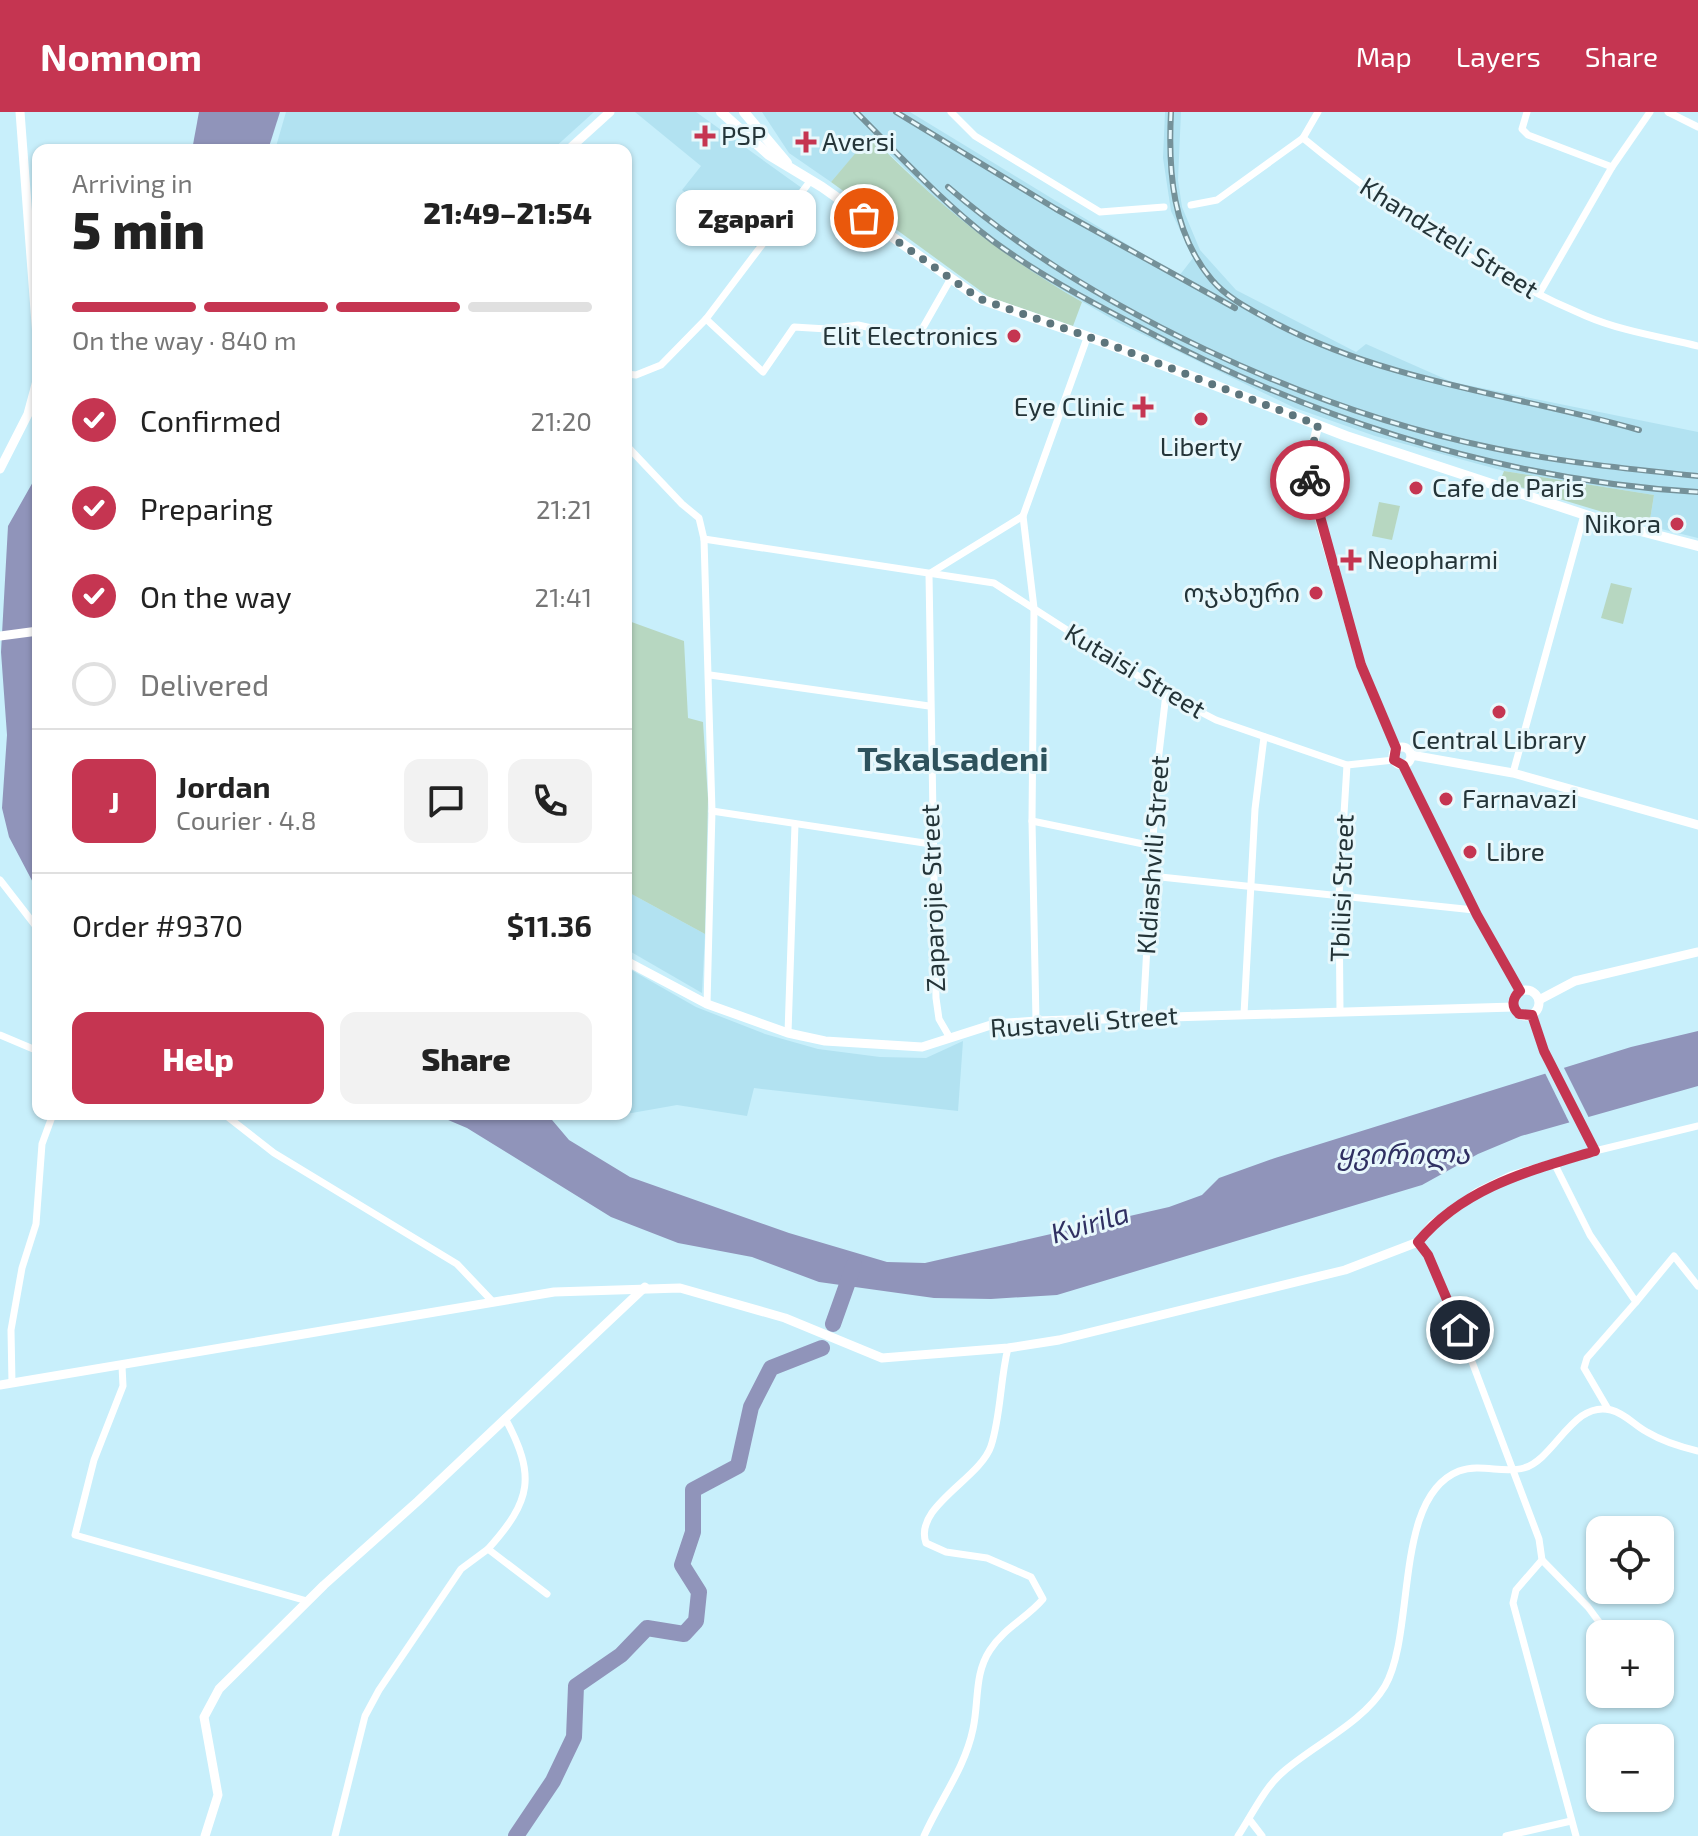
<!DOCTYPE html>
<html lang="en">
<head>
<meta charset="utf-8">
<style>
	:root { --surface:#fff; --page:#f2f2f2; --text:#222; --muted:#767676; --line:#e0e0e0; --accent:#c53551 }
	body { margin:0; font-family:"Exo 2","Noto Sans Georgian",sans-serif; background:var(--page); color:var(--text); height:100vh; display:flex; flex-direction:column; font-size:30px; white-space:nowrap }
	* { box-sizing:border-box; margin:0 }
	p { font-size:26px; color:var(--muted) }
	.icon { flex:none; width:44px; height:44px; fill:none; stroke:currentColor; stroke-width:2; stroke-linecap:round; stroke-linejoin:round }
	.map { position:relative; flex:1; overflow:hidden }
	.panel { position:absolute; left:32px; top:32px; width:600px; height:976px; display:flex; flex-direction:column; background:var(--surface); border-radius:16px; box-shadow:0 2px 6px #0004 }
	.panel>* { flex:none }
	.controls { position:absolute; left:1586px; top:1404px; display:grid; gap:16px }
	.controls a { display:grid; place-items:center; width:88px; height:88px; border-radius:16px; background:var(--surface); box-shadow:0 2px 6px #0004; font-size:40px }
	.pin { position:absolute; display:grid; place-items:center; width:68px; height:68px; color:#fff; margin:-34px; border:4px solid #fff; border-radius:50%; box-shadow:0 2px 8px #0007 }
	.courier { position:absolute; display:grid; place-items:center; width:80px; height:80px; margin:-40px; border:6px solid #c53551; border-radius:50%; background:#fff; color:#222; box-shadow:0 2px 10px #0007 }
	.bubble { position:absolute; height:56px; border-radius:16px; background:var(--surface); box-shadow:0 2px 6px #0004; font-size:26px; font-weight:800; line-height:56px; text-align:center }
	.head em { font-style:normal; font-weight:800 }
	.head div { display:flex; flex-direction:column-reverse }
	.head { display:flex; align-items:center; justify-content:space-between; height:136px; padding:0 40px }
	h1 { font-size:52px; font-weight:800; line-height:60px }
	.bar { display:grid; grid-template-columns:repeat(4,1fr); gap:12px 8px; align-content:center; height:96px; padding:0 40px }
	.bar i { height:10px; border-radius:6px; background:var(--line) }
	.bar .on { background:var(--accent) }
	.bar p { grid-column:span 4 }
	.line { display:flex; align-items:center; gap:20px; padding:0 40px; border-top:2px solid var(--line) }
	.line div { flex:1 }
	.round { display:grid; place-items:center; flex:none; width:84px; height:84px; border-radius:16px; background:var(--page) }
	ol { padding:0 40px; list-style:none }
	li { display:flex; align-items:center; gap:24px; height:88px }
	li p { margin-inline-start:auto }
	li .icon { padding:8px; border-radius:50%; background:var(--accent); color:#fff; stroke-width:4 }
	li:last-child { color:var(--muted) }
	li i { width:44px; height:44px; border:4px solid var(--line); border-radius:50% }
	.action { display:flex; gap:16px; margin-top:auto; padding:16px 40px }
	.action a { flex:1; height:92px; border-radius:16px; background:var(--accent); color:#fff; font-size:32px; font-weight:800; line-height:92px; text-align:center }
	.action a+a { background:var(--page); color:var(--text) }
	header { display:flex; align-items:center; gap:48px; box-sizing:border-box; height:112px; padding:0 40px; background:var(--accent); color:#fff }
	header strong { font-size:38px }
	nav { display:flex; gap:44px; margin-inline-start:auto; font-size:28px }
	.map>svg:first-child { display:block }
	.built { fill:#b2e2f1 }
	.green { fill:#b7d7c1 }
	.water { fill:#9094ba }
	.pier { fill:#c8effb }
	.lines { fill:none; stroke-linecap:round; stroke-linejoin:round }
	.river { stroke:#9094ba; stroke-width:16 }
	.minor { stroke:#fff; stroke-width:7 }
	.tertiary { stroke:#fff; stroke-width:9 }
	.secondary { stroke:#fff; stroke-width:10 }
	.rail-casing { stroke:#759199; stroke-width:6 }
	.rail { stroke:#e8f8fc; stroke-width:3; stroke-dasharray:9; stroke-linecap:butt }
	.done { stroke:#5d757c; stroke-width:8; stroke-dasharray:0 14.4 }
	.route { stroke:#c53551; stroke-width:10 }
	.poi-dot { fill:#c53551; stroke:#e8f8fc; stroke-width:3 }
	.labels { text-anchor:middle; stroke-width:6; stroke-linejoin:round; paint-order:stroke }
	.poi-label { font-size:26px; fill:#243438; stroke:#e8f8fc; text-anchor:start }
	.street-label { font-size:26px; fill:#243438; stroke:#e8f8fc }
	.water-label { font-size:28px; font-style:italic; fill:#303062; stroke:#e8f8fc }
	.district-label { font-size:34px; font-weight:bold; fill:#2e525c; stroke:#e8f8fc }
</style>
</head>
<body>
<header>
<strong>Nomnom</strong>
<nav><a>Map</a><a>Layers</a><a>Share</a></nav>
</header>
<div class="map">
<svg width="1698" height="1724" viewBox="0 0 1698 1724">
	<rect width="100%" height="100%" fill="#c8effb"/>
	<g class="built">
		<polygon points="286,0 594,0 552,38 275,38"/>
		<polygon points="635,0 696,0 806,79 760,138 682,78 701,54"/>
		<polygon points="762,0 910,0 1179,164 1193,146 1171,99 1163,46 1165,0 1181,0 1178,68 1182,95 1200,138 1236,178 1356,240 1366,232 1452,270 1698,320 1698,426 1649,414 1654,383 1504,359 1375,324 1295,296 1119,211 1024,156 955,105 871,24 831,70 789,41"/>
		<polygon points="626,779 705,822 702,881 626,837"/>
		<polygon points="626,855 696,895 765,922 818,937 880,945 926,946 963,929 958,999 754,976 747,1004 677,993 626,1002"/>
	</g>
	<g class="green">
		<path d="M870,24c70,70 126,116 212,166l-9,24 -84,-29 -158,-115z"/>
		<polygon points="1504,359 1654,383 1649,414 1500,369"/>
		<polygon points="1379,390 1400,394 1392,428 1372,424"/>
		<polygon points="1611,471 1632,476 1623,512 1601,506"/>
		<polygon points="626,508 684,529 688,606 703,610 708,687 705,822 626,779"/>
	</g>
	<g class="water">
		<polygon points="199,0 280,0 268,38 192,38"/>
		<polygon points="38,361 38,780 9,725 2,696 7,623 1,540 8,414"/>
		<polygon points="1698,919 1698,974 1521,1024 1478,1042 1422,1073 1057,1183 991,1187 934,1186 819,1170 752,1145 678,1131 611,1105 467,1016 434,1002 547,1002 569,1028 630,1065 789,1121 887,1150 925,1151 1169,1095 1202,1083 1219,1066 1275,1046 1631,935"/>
	</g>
	<polygon class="pier" points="1562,952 1590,1008 1571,1014 1543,957"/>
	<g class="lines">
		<g class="river">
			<polyline points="833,1212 854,1153"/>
			<polyline points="516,1724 553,1669 574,1625 576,1574 621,1543 647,1516 684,1522 696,1509 699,1480 682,1453 693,1420 693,1378 738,1354 751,1295 771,1256 822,1236"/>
		</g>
		<g class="minor">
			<polyline points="951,0 975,24 1100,100 1164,95"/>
			<polyline points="1527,0 1522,17 1528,23 1612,55"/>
			<polyline points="1668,0 1698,15"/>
			<path d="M1303,26c85,70 181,135 283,178 35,15 75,21 112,30"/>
			<polyline points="1191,93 1217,88 1303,26 1318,0"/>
			<polyline points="1539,182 1612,55 1650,0"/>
			<polyline points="706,207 763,260 794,215 827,217 858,213 917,226 950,168"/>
			<polyline points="626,262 636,263 661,253 706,207 811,68"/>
			<polyline points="626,333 682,392 699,406 704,427 712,699 707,892"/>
			<polyline points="1023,404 1034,496 1032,709 1036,909"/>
			<polyline points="704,427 994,471 1166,582 1216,608 1347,653 1394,648"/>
			<polyline points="710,563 929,594"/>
			<polyline points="1513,661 1584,403"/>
			<polyline points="712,699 931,732"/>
			<polyline points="1032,709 1153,734"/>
			<polyline points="1151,764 1474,798"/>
			<polyline points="0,768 38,817"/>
			<polyline points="1340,899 1339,783 1347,653"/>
			<polyline points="1244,902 1255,697 1264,625"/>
			<polyline points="1143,905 1157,658 1166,582"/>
			<polyline points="788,921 795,712"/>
			<polyline points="0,923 38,939"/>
			<polyline points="950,926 939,907 936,886 929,462 1023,404 1087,226"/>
			<polyline points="224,1002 274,1041 457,1152 493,1190"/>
			<polyline points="1595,1039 1698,1014"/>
			<polyline points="1554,1051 1590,1123 1636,1190 1587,1246 1584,1256 1608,1297"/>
			<polyline points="1418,1130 1428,1143 1460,1218 1539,1427 1542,1448 1516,1478 1513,1491 1576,1724"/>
			<polyline points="1636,1190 1674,1144 1698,1174"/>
			<polyline points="122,1254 123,1274 94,1348 75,1423 307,1489"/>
			<polyline points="12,1271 11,1218 22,1156 36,1112 42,1032 53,1002"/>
			<path d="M505,1306c31,58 27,82 -17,131l59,45"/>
			<polyline points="1542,1448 1588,1495 1608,1522"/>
			<polyline points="1625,1582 1625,1588"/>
			<polyline points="1249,1707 1262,1724"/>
			<polyline points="335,1724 365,1604 379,1578 461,1457 488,1437"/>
			<path d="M924,1724c16,-36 41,-68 49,-107 6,-27 1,-55 17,-79 14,-22 37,-32 53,-51l-12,-22 -44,-19 -41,-6 -20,-9c-13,-36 54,-64 65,-97 10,-31 9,-66 17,-98"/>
			<path d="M1238,1724c14,-21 26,-48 45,-64 32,-28 80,-49 102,-86 31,-54 8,-189 74,-215 22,-8 44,3 65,-3 31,-9 49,-68 87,-58 15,4 23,15 36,22 15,9 34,15 51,19"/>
			<polyline points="1506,1724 1571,1709"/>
		</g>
		<g class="tertiary">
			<polyline points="20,0 38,238"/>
			<polyline points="568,38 610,0"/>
			<polyline points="1318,313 1309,349 1310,374 1361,553 1396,636"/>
			<polyline points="0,357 28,302 38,265"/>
			<polyline points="0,524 38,519"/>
			<circle cx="1402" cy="644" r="9"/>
			<polyline points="1411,643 1513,661 1698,713"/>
			<polyline points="1403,653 1477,803 1520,879"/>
			<polyline points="626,849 707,892 788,921 825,929 922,935 994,912 1036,909 1514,895"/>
			<circle cx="1526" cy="891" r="13"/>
			<polyline points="1539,888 1575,869 1698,840"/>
			<polyline points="0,1273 554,1180 680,1176 785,1206 882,1246 1008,1236 1059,1228 1345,1158 1418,1130 1432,1113 1478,1080 1511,1064 1595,1039 1544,939 1532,903"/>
			<polyline points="205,1724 218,1683 204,1605 219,1577 324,1473 418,1389 645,1175"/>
		</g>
		<g class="secondary">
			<polyline points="721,0 769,43 822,75 980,187 1103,230 1346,324 1610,411 1698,434"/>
			<polyline points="744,0 787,51"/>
		</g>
		<defs>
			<g id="rail">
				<path d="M856,0c44,44 87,91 137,129 45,33 96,60 146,86 175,93 361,153 559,165"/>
				<polyline points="896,0 1056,97 1235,196"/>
				<path d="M1171,0c-3,58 1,121 41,168 17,20 42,31 65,44 114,59 241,71 362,106"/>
				<path d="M948,75c142,122 362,224 545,261 67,14 136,21 205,28"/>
			</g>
		</defs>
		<use href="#rail" class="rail-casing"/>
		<use href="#rail" class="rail"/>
	</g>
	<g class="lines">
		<polyline class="done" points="864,106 980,187 1103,230 1318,313 1309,349 1310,368"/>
		<path class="route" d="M1310,368l51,185 35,83 -2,12 9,5 74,150 43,76c-8,7 -9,16 -1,23l13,1 12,36 51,100c-66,20 -131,36 -177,91l10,13 32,75"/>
	</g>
	<g class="poi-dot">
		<path d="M701 12h8v8h8v8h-8v8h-8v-8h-8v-8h8z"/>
		<path d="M802 18h8v8h8v8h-8v8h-8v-8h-8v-8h8z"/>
		<circle cx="1014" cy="224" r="8"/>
		<path d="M1139 283h8v8h8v8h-8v8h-8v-8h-8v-8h8z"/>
		<circle cx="1201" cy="307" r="8"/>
		<circle cx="1416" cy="376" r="8"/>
		<circle cx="1677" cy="412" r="8"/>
		<path d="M1347 436h8v8h8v8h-8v8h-8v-8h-8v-8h8z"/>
		<circle cx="1316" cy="481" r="8"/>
		<circle cx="1499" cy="600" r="8"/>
		<circle cx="1446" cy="687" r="8"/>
		<circle cx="1470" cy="740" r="8"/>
	</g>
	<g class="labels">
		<g class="poi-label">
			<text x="721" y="33">PSP</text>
			<text x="822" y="39">Aversi</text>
			<text x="998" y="233" text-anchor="end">Elit Electronics</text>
			<text x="1125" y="304" text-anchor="end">Eye Clinic</text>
			<text x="1201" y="344" text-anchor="middle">Liberty</text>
			<text x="1432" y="385">Cafe de Paris</text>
			<text x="1661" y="421" text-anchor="end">Nikora</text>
			<text x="1367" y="457">Neopharmi</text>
			<text x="1300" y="490" text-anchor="end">ოჯახური</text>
			<text x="1499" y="637" text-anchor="middle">Central Library</text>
			<text x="1462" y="696">Farnavazi</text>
			<text x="1486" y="749">Libre</text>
		</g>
		<g class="street-label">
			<text transform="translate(1449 126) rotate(32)" y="9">Khandzteli Street</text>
			<text transform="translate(1135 559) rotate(31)" y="9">Kutaisi Street</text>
			<text transform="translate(1153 743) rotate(-86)" y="9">Kldiashvili Street</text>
			<text transform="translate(1342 776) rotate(-88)" y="9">Tbilisi Street</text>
			<text transform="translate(933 786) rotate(-92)" y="9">Zaparojie Street</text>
			<text transform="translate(1084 910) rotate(-4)" y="9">Rustaveli Street</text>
		</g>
		<g class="water-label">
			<text x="1403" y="1052">ყვირილა</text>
			<text transform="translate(1090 1111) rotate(-16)" y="10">Kvirila</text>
		</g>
		<g class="district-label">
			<text x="953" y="659">Tskalsadeni</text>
		</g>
	</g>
</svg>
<div class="controls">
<a><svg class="icon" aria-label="locate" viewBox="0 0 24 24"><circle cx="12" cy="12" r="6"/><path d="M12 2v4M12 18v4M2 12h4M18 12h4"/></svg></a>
<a>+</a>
<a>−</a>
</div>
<div class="pin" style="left:864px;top:106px;background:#ea580c"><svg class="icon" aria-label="bag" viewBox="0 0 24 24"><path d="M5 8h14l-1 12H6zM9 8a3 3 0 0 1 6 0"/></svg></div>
<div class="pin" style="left:1460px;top:1218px;background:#1f2937"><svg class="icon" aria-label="home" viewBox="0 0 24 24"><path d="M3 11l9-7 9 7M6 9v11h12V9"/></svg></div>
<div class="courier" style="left:1310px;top:368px"><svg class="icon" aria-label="bike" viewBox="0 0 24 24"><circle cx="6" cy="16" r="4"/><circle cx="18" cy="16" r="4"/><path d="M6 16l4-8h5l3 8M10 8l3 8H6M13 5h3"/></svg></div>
<div class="bubble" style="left:676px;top:78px;width:140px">Zgapari</div>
<section class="panel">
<div class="head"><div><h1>5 min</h1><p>Arriving in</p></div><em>21:49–21:54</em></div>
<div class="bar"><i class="on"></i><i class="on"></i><i class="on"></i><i></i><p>On the way · 840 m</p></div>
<ol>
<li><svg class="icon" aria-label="check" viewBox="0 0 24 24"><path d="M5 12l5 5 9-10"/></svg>Confirmed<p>21:20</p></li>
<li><svg class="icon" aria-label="check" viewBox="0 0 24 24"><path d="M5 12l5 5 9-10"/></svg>Preparing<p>21:21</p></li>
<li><svg class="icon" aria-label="check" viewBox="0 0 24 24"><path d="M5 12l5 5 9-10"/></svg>On the way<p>21:41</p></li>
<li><i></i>Delivered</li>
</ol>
<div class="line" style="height:144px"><b class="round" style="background:var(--accent);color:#fff">J</b><div><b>Jordan</b><p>Courier · 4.8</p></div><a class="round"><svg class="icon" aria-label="chat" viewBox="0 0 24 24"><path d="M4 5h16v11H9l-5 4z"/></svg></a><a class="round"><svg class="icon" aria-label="phone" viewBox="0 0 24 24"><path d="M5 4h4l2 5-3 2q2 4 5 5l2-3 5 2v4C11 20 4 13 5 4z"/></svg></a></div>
<div class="line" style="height:104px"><div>Order #9370</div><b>$11.36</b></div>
<div class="action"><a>Help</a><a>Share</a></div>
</section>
</div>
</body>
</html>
